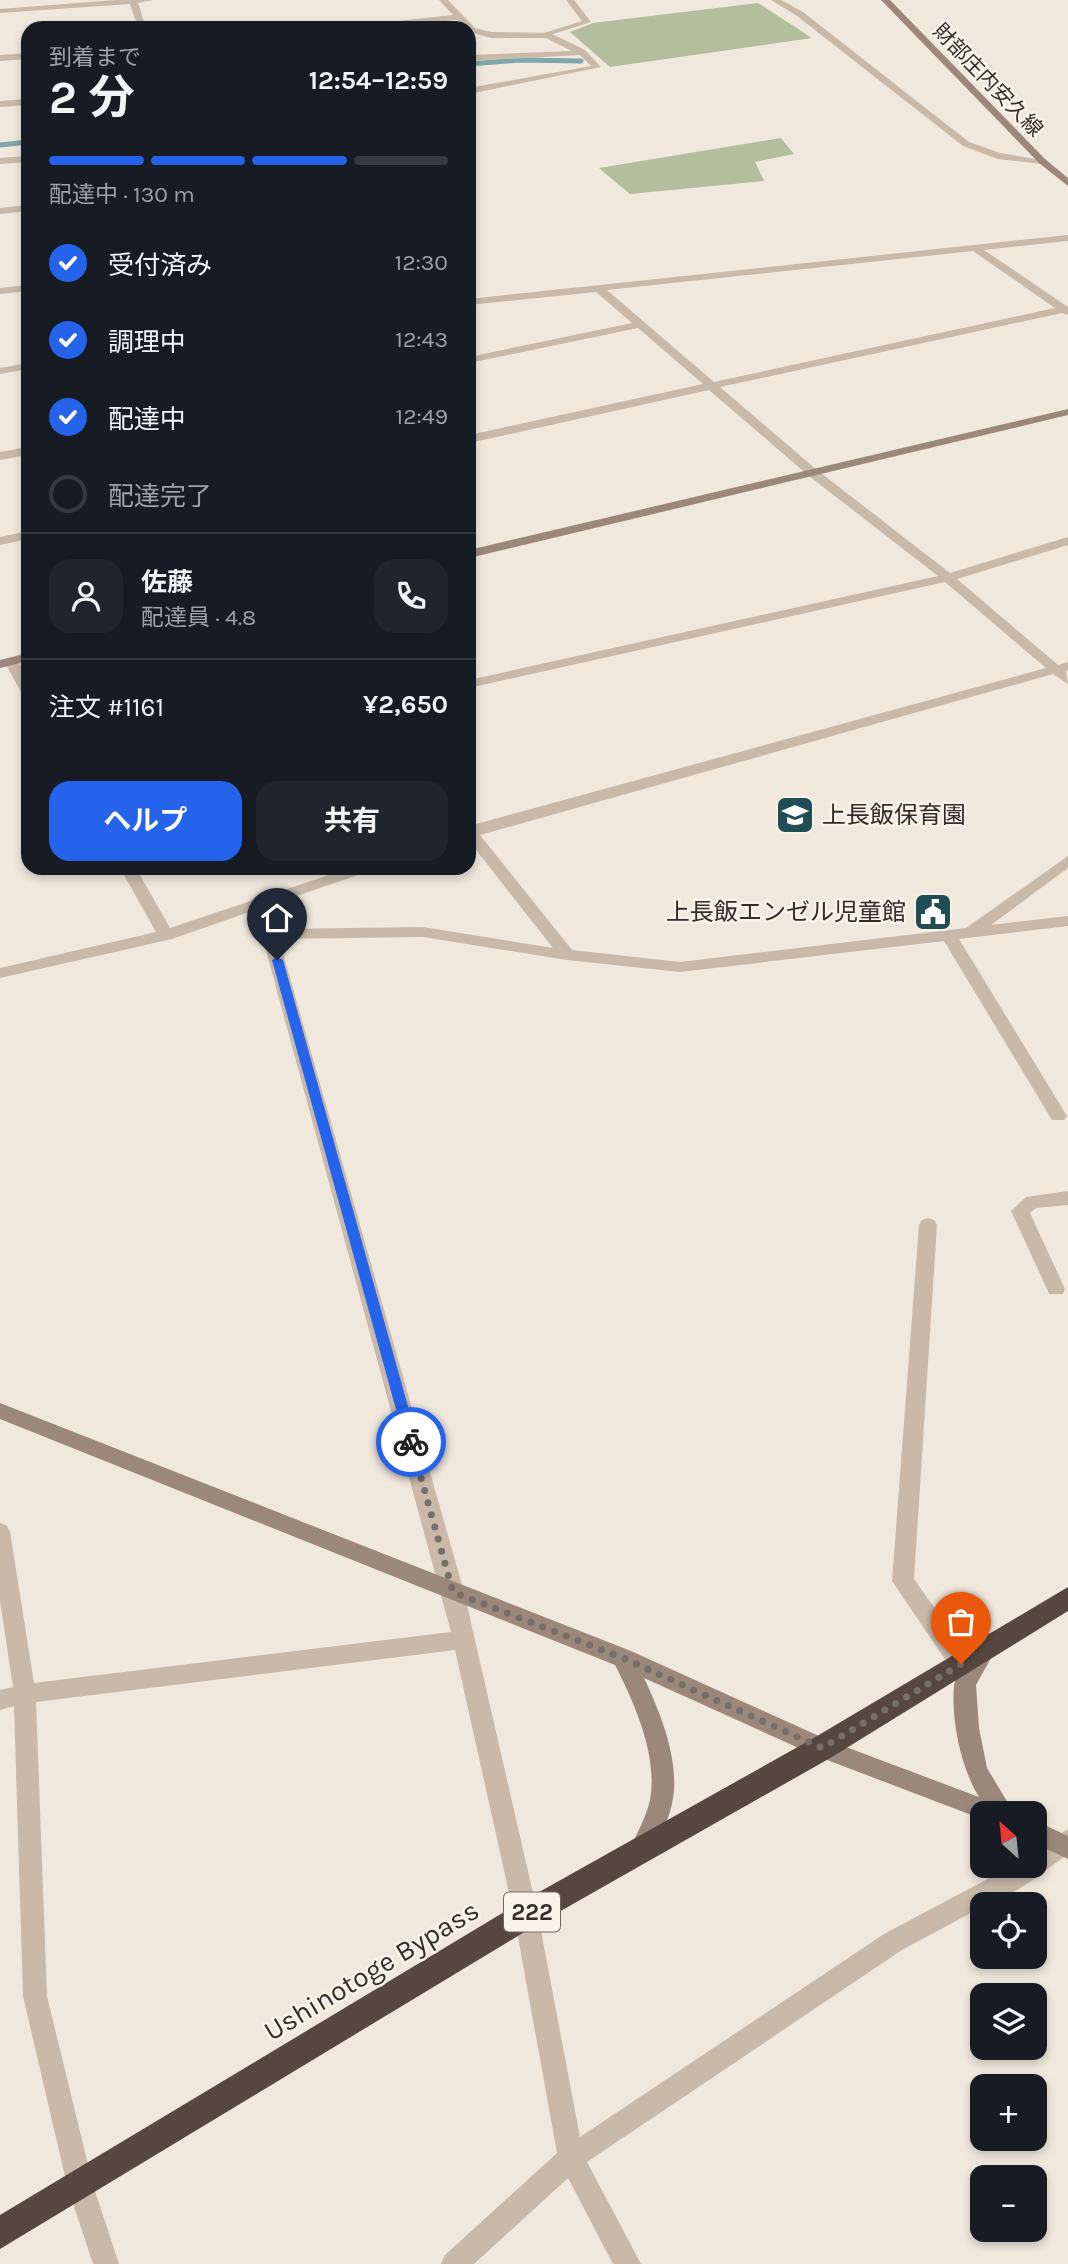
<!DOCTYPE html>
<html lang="ja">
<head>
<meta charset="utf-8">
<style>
	:root { --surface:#171b24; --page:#20242c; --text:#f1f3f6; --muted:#9ea1a6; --line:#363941; --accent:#2563eb }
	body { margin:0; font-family:Karla,"Noto Sans JP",sans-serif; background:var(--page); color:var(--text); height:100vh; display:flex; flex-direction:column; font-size:26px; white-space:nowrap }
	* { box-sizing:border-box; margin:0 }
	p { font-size:23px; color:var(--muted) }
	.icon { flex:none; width:38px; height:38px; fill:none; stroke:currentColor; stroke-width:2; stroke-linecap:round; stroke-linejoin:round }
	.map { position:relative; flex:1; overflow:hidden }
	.sheet { position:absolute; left:21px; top:21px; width:455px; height:854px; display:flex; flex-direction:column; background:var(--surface); border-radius:21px; box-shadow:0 4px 10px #0003 }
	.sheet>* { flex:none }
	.needle { width:46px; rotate:333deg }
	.controls { position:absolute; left:970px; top:1801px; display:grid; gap:14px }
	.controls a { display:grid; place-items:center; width:77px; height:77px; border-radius:14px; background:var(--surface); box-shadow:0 4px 10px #0003; font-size:35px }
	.pin { position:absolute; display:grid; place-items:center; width:60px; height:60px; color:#fff; margin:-72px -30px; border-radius:50% 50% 50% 0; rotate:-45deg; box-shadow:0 0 7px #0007 }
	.pin .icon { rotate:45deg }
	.courier { position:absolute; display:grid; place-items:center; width:70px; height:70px; margin:-35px; border:5px solid #2563eb; border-radius:50%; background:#fff; color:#222; box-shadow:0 2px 9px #0007 }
	.summary em { font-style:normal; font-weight:700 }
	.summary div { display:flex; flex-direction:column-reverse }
	.summary { display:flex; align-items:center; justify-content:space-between; height:119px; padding:0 28px }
	h1 { font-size:46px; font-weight:700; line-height:52px }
	.bar { display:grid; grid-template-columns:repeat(4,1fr); gap:10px 7px; align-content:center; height:84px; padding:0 28px }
	.bar i { height:9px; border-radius:5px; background:var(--line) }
	.bar .active { background:var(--accent) }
	.bar p { grid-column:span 4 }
	.line { display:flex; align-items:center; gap:18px; padding:0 28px; border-top:2px solid var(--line) }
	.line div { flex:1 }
	.round { display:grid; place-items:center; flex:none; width:74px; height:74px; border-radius:21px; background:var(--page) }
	ol { padding:0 28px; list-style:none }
	li { display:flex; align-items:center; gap:21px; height:77px }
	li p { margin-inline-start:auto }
	li .icon { padding:7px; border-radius:50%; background:var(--accent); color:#fff; stroke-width:4 }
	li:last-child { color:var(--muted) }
	li i { width:38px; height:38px; border:4px solid var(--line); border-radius:50% }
	.action { display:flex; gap:14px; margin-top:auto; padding:14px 28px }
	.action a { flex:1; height:80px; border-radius:21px; background:var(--accent); color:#fff; font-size:28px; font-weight:700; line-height:80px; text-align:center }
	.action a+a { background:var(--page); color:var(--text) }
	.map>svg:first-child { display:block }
	.green { fill:#b2be9e }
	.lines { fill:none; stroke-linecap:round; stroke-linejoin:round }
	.stream { stroke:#7da7ab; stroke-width:5 }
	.lane { fill:#c8b9a9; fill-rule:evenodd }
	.street { fill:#c8b9a9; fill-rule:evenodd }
	.secondary { fill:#9b887b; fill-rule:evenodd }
	.highway { fill:#564840; fill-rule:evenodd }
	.route { fill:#2563eb }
	.done { stroke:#766e68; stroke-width:7; stroke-dasharray:0 12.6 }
	.labels { text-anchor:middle; stroke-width:5; stroke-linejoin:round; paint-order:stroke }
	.far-street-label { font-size:21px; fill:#352d29; stroke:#f8f2e9 }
	.shield { fill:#f8f2e9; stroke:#706863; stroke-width:2 }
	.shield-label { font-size:23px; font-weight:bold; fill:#352d29 }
	.poi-label { font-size:24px; fill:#352d29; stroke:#f8f2e9; text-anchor:start }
	.near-street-label { font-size:28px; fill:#352d29; stroke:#f8f2e9 }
</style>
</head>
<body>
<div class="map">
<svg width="1068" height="2264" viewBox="0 0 1068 2264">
	<rect width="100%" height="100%" fill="#f0e8dd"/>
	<g class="green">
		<polygon points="758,3 812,38 610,67 570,32 593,23"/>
		<polygon points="781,138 794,154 755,162 764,181 630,194 599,168"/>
	</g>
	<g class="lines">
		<g class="stream">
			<polyline points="469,64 520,60 581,61"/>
			<polyline points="0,145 28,142"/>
		</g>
		<polygon class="lane" points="566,0 574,0 591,22 544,37 544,33 582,21"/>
		<g class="street">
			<polygon points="116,0 153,0 138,3 146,28 138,28 130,4 0,13 0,9"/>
			<polygon points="439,0 448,0 475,28 491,32 550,33 585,50 601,67 469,94 469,88 591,66 580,55 469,61 469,55 572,51 546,38 491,38 469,32 469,28 465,28 457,20 364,28 332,28 453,15"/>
			<polygon points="771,0 781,0 803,12 969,142 1000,153 1047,161 1042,164 998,159 963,146 797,16"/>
			<polygon points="28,53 28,59 0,61 0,55"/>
			<polygon points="28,99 28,105 0,107 0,101"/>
			<polygon points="28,156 28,162 0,164 0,158"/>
			<polygon points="28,205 28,211 0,214 0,208"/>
			<path d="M1068,235v6l-84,9 84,57v8l-6,-2 -342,74 97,83 133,103 118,-36v8l-111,34 101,86 10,-3v8l-2,1 2,13 -15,-10 -573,161 92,115 108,12 286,-34 102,-72v12l-77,57 77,-9v10l-109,13 108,177 -3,4h-12l-108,-179 -264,31 -113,-12 -144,-23 -144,2 185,653 74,323 42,222 304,-203 128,-68h22v-16l34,-21v25c-20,14 -63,50 -86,50v3l-80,43 -315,212 54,102h-28l-45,-86 -94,86h-33l4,-9 112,-102 -43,-238 -59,-265 -419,52 11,294 46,189 26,79h-26l-26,-79 -44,-189 -9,-290 -14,4v-20l13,-3 -13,-86v-78l7,3 3,6 24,151 417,-51 -196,-722 -83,29 -172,39v-10l156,-36 -36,-64h16l34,60 180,-60h23l-3,3 -100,34 6,24 147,-2 130,21 -84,-107v-15l577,-158 -101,-86 -476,106v-8l469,-104 -129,-100 -100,-86 -240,53v-8l234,-51 -65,-56 -169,35v-6l163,-34 -36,-31 -127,13v-6zM973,251l82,57 -341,74 -107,-92z"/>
			<polygon points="28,285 28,291 0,294 0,288"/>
			<polygon points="28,363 28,369 0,374 0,368"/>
			<polygon points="28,447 28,455 0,460 0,452"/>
			<polygon points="28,531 28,539 0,545 0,537"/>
			<polygon points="11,657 16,658 28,679 28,696 21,692 4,661"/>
			<polygon points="1068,1191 1068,1205 1036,1208 1030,1213 1065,1289 1063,1294 1049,1294 1047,1289 1011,1211 1026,1197"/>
			<polygon points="928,1218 934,1220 937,1225 914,1579 969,1657 972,1664 969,1671 961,1674 953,1671 892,1581 919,1225 922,1220"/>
		</g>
		<g class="secondary">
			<polygon points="881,0 890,0 1045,159 1068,178 1068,186 1039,163"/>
			<polygon points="1068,409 1068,415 469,558 469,550"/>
			<polygon points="28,653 28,661 0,668 0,660"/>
			<path d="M0,1403l631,248 199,90 149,56c-18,-29 -28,-76 -25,-111 2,-14 16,-31 23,-44l8,-3 8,3 3,7 -20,36 3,43 8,40 27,45h-32v6l-168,-64 -170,-77c17,36 37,85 28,126 -4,19 -15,37 -23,55l-8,3 -8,-3 -4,-8c7,-16 17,-33 21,-51 8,-44 -15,-96 -35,-135l-615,-246z"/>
			<polygon points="1034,1820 1068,1836 1068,1859 1034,1843"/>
		</g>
		<polygon class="highway" points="1068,1587 1068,1611 832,1757 536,1925 0,2249 0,2215 516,1905 812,1739"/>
	</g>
	<polygon class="route" points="277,957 283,960 418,1442 411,1448 405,1442 272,960"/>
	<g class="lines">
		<polyline class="done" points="411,1442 453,1592 623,1658 822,1748 961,1664"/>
	</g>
	<defs>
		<symbol id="school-square" viewBox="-11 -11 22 22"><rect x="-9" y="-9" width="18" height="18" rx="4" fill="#214e54" stroke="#f8f2e9"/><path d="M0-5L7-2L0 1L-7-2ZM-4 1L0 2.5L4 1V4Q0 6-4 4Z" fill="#fff"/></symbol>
		<symbol id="civic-square" viewBox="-11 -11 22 22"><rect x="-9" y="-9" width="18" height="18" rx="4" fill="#214e54" stroke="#f8f2e9"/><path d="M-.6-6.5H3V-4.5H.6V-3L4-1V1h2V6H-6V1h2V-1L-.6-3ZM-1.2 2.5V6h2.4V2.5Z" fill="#fff"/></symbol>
	</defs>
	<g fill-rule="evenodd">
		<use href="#school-square" x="773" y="793" width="44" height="44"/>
		<use href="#civic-square" x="911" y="890" width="44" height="44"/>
	</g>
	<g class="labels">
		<g class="far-street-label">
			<text transform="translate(988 80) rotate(46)" y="7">財部庄内安久線</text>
		</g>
		<rect class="shield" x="504" y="1892.5" width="56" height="39" rx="5"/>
		<g class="shield-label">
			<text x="532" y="1920">222</text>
		</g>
		<g class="poi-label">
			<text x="822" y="823">上長飯保育園</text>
			<text x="906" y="920" text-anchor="end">上長飯エンゼル児童館</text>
		</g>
		<g class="near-street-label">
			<text transform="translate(371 1970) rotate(-31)" y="10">Ushinotoge Bypass</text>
		</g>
	</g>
</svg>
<div class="controls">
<a><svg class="needle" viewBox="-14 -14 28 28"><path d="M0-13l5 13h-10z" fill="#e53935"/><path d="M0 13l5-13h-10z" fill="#9ea1a6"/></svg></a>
<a><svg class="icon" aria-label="locate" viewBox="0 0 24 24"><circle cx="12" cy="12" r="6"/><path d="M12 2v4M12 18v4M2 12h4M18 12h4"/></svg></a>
<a><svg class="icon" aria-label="layers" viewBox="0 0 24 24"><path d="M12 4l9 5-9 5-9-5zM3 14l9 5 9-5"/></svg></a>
<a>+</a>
<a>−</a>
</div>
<div class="pin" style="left:961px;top:1664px;background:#ea580c"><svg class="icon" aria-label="bag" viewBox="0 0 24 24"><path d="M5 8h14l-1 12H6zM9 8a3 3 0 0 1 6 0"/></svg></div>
<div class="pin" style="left:277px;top:960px;background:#1f2937"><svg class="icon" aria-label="home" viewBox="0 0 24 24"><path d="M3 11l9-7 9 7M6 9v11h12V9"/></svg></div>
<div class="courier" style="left:411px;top:1442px"><svg class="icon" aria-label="bike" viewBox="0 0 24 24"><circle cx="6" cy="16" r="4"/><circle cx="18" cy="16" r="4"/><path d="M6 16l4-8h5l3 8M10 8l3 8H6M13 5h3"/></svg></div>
<section class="sheet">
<div class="summary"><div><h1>2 分</h1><p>到着まで</p></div><em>12:54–12:59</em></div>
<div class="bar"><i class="active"></i><i class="active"></i><i class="active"></i><i></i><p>配達中 · 130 m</p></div>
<ol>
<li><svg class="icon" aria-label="check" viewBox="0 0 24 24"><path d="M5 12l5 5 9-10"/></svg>受付済み<p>12:30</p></li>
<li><svg class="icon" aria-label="check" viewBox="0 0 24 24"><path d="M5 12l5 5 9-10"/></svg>調理中<p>12:43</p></li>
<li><svg class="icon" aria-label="check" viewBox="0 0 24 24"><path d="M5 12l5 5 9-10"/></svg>配達中<p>12:49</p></li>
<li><i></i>配達完了</li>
</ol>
<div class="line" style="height:126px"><a class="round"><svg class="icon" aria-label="person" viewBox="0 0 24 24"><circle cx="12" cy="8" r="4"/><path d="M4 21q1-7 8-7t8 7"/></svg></a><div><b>佐藤</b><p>配達員 · 4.8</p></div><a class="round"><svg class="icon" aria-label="phone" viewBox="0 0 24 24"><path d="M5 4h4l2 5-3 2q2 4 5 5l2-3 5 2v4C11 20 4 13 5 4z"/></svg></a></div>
<div class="line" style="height:91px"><div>注文 #1161</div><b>¥2,650</b></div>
<div class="action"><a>ヘルプ</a><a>共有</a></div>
</section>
</div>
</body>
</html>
